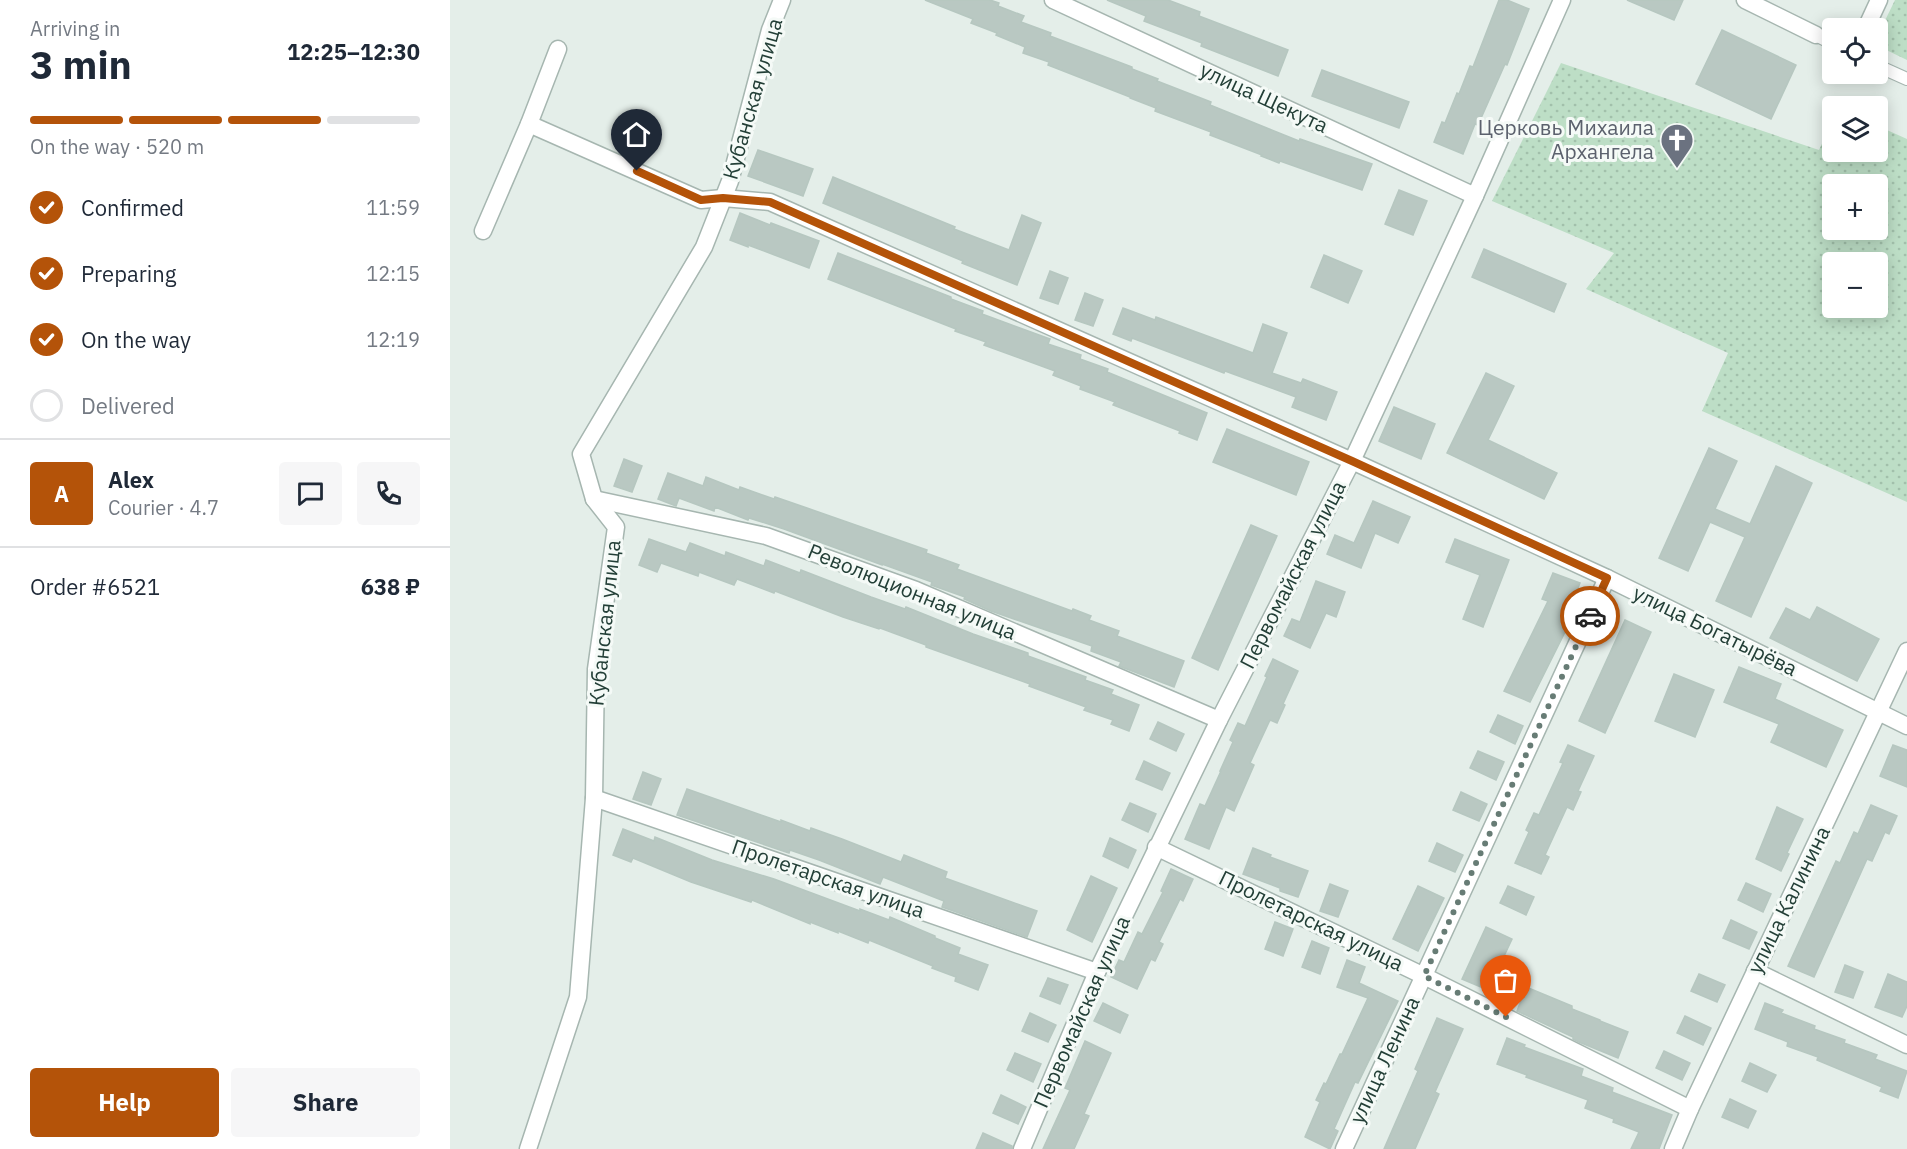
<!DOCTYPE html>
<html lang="en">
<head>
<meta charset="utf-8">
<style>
	:root { --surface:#fff; --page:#f6f6f7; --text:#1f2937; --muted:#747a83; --line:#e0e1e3; --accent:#b45309 }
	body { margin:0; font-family:"IBM Plex Sans",sans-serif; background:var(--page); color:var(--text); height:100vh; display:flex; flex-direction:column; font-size:22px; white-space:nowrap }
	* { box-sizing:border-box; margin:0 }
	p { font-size:20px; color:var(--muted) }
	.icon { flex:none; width:33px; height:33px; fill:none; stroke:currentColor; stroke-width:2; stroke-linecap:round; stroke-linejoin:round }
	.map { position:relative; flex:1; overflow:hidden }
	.details { display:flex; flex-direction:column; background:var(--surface); width:450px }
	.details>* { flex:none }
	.fabs { position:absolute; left:1372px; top:18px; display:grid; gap:12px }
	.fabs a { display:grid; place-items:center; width:66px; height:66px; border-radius:6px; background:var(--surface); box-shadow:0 3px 15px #0003; font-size:30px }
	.pin { position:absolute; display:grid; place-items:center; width:51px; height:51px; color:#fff; margin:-62px -26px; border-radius:50% 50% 50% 0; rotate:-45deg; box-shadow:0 0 6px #0007 }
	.pin .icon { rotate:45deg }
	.courier { position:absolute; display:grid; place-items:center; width:60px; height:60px; margin:-30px; border:4px solid #b45309; border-radius:50%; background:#fff; color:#222; box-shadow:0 2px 8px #0007 }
	.headline em { font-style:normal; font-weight:800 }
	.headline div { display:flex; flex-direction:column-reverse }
	.headline { display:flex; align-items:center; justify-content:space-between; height:102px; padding:0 30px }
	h1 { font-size:39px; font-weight:800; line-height:45px }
	.bar { display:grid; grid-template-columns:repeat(4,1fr); gap:9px 6px; align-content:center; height:72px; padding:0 30px }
	.bar i { height:8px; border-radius:4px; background:var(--line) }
	.bar .selected { background:var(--accent) }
	.bar p { grid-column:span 4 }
	.line { display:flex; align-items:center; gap:15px; padding:0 30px; border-top:2px solid var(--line) }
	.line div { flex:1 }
	.round { display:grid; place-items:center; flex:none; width:63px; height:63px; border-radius:6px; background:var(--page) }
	ol { padding:0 30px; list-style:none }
	li { display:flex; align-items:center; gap:18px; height:66px }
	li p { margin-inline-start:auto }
	li .icon { padding:6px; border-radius:50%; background:var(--accent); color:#fff; stroke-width:4 }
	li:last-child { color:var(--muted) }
	li i { width:33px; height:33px; border:3px solid var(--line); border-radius:50% }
	.button { display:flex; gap:12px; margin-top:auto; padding:12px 30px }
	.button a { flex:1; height:69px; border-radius:6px; background:var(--accent); color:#fff; font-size:24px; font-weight:800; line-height:69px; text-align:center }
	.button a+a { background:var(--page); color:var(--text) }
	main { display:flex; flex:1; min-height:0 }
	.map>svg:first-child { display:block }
	.grass { fill:url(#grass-dots); fill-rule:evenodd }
	.building { fill:#b9c8c2; stroke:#b6c7c0; stroke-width:1.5 }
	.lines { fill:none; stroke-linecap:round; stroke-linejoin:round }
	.pedestrian-casing { stroke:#a6b6b0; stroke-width:14 }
	.minor-casing { stroke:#a6b6b0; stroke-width:19 }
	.pedestrian { stroke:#fff; stroke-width:12 }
	.minor { stroke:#fff; stroke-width:16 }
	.done { stroke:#677c75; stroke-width:6; stroke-dasharray:0 10.8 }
	.route { stroke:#b45309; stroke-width:8 }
	.labels { text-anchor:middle; stroke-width:6; stroke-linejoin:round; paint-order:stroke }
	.street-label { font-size:21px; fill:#233f37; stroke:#f5faf7 }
	.worship-label { font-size:21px; fill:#5b616d; stroke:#f5faf7; text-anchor:end }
</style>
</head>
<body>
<main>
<section class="details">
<div class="headline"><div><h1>3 min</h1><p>Arriving in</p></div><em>12:25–12:30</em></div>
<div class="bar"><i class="selected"></i><i class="selected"></i><i class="selected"></i><i></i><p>On the way · 520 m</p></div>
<ol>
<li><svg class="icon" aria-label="check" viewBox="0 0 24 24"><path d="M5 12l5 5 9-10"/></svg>Confirmed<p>11:59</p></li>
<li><svg class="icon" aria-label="check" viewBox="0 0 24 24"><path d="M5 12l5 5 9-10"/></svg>Preparing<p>12:15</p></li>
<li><svg class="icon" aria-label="check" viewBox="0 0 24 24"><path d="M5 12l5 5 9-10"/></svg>On the way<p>12:19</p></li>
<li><i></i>Delivered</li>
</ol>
<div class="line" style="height:108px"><b class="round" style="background:var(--accent);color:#fff">A</b><div><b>Alex</b><p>Courier · 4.7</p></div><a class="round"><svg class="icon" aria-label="chat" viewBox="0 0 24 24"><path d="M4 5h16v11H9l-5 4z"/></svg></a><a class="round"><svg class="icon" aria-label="phone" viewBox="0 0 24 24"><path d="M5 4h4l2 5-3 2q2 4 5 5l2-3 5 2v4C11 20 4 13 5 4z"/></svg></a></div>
<div class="line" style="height:78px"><div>Order #6521</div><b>638 ₽</b></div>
<div class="button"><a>Help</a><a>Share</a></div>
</section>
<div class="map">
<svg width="1457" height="1149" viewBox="0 0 1457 1149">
	<defs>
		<pattern id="grass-dots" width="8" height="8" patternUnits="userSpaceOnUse" patternTransform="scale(1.5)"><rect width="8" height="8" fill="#bddec6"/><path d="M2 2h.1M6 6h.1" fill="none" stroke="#a2c0ab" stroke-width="1.8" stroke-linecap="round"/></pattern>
	</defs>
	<rect width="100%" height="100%" fill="#e4eee9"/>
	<g class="grass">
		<polygon points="1445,0 1457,0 1457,60 1428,46 1428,35"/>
		<path d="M1111,63l258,87 14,-30v32h45v-26l29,13v363l-205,-91 26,-58 -142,-64 28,-36 -122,-52zM1383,184h45v46h-45zM1383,262h45v46h-45z"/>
	</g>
	<g class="building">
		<polygon points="475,0 540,0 549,3 548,6 574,16 571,22 601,33 600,36 682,67 682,69 708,79 707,81 761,102 760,105 849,141 850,139 922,164 912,190 830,161 829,163 811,156 812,155 760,135 761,132 705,111 706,108 680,98 680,97 598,65 599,62 573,53 575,47 546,35 547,33 521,23 523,19"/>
		<polygon points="657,0 718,0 750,12 749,16 838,50 828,76 751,46 752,43 694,21 696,16"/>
		<polygon points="1049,0 1057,0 1079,9 1057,65 1055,64 1028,125 1025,124 1013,154 984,142 992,122 995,123 1007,93 1009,94 1020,66 1023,67"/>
		<polygon points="1177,0 1233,0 1224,20"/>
		<polygon points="1272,30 1346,65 1321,119 1246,84"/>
		<polygon points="872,70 959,102 949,128 862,96"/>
		<polygon points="308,150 363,169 353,196 298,176"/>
		<polygon points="383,177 505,227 504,229 559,250 572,215 591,223 567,285 512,263 513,261 373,203"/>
		<polygon points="949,190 977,201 963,235 935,224"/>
		<polygon points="290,213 320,225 321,223 369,241 359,268 298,245 298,247 280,240"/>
		<polygon points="1034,249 1116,284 1104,312 1022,277"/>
		<polygon points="388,253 501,297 501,299 533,311 532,314 600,339 598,344 631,355 630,359 658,369 657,372 757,413 747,440 729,433 730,431 663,405 665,402 630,389 631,386 603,375 605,371 534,345 536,342 505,331 506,329 378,279"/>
		<polygon points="874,255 912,271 898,303 861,287"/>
		<polygon points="600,271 618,278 608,304 590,298"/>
		<polygon points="635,293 653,300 643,326 625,320"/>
		<polygon points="673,308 705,320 706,317 803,353 813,324 837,333 822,373 851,383 853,379 887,392 876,420 842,407 846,397 775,371 774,373 682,338 681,341 663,334"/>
		<polygon points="1036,373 1064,386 1038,440 1107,473 1094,499 997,453"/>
		<polygon points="944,407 985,424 971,459 929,441"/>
		<polygon points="777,429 859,462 846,495 763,462"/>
		<polygon points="1259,448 1287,461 1265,509 1300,524 1326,466 1362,483 1301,617 1266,601 1295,537 1260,522 1238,571 1209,558"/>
		<polygon points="174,459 192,466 182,492 164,486"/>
		<polygon points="218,473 253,486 256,477 289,490 290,487 324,499 325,497 357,508 477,550 476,553 509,565 507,569 622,611 623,609 641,616 639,620 669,631 667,636 734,661 724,687 669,666 671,662 641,651 642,646 541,611 514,599 515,597 481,585 482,582 432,564 432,565 334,529 299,518 298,520 265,507 264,511 229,498 226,506 208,499"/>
		<polygon points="923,501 960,517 948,543 925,533 911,568 877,554 885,535 904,543"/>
		<polygon points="801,525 827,536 768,670 742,658"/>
		<polygon points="199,539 236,552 240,543 275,556 276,552 314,566 316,560 350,573 351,570 421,597 455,609 456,607 523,634 578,653 578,656 636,677 635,680 663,690 661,694 689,705 679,731 661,724 663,720 634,710 636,707 579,686 580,684 476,647 476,645 430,628 429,629 393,617 325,591 324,593 287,579 284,585 249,572 248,576 211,563 207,572 189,565"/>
		<polygon points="1005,539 1059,560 1033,627 1013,619 1030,575 996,562"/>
		<polygon points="1103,573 1130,583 1114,624 1118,626 1080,702 1054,691 1098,601 1092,599"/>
		<polygon points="866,581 895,592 886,617 876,613 860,648 834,636 842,619 850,622"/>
		<polygon points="1367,607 1429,639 1407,681 1320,638 1336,608 1360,620"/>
		<polygon points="1175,620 1201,632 1155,733 1129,721"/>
		<polygon points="823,659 848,671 833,704 835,705 827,723 820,720 800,763 804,765 784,811 776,807 759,849 735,839 750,804 755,806 771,771 770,771 783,742 780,740 788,723 795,726 817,677 815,676"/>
		<polygon points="1289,667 1331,684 1325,699 1393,730 1376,767 1321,742 1329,724 1274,702"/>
		<polygon points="1224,674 1264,690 1245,737 1205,721"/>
		<polygon points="1048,715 1073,726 1065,744 1040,732"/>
		<polygon points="708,722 734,734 726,751 700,739"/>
		<polygon points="1118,745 1144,756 1128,791 1131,792 1123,810 1117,807 1095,855 1099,857 1091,874 1065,863 1079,832 1076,830 1084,813 1089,815 1113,763 1110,762"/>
		<polygon points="1443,745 1457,750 1457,787 1430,776"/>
		<polygon points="1028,751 1054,762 1046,780 1020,768"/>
		<polygon points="694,761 720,773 712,790 686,779"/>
		<polygon points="193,772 211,779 201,805 183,799"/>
		<polygon points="237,789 331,822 331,820 360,831 361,828 392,839 451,862 454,855 497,872 495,878 587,911 577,937 492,907 494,901 433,877 430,884 369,860 340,850 339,853 227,815"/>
		<polygon points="1011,792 1037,804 1029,821 1003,810"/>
		<polygon points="680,803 706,814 698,832 672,820"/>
		<polygon points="1421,805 1447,816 1439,834 1435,832 1422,861 1417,859 1364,977 1338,966 1386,861 1390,863 1404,832 1408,834"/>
		<polygon points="1327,807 1353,819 1337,853 1339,854 1331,871 1306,859"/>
		<polygon points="173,829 204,841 205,837 262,860 324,879 410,911 410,909 439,920 440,917 485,936 485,938 510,948 508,954 538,965 528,990 505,981 506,977 482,968 483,966 419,940 418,943 388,931 388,933 360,922 360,924 302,900 301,902 241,882 183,858 181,862 163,855"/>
		<polygon points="660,838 686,850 678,868 653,856"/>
		<polygon points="987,843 1013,855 1005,872 979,861"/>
		<polygon points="803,848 821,855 820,857 858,871 848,897 830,891 830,888 793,874"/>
		<polygon points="721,869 743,879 733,901 730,899 709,942 713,944 705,961 701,959 687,989 661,977 669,960 674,962 688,932 692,934 713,892 711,891"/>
		<polygon points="641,876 667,888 642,942 617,930"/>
		<polygon points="1296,883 1321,894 1313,912 1288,900"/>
		<polygon points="880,884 898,891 888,917 870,911"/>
		<polygon points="968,886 994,898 968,951 943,939"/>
		<polygon points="1058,886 1084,897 1076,915 1050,903"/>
		<polygon points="1281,920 1307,932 1299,949 1273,938"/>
		<polygon points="825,922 843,929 833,956 815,949"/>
		<polygon points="1036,927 1062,939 1038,990 1012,979"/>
		<polygon points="862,941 879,948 870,974 852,967"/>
		<polygon points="897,960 915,967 909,983 948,1001 908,1083 905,1082 884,1129 888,1131 880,1149 855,1137 870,1102 866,1100 874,1083 876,1084 890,1054 892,1054 918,998 887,987"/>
		<polygon points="1395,965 1413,972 1403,998 1385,992"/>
		<polygon points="1249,974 1275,985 1267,1002 1241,991"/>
		<polygon points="1438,974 1457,982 1457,1006 1452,1017 1425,1007"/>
		<polygon points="598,978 618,985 610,1004 590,996"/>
		<polygon points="1076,987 1122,1006 1122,1009 1150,1020 1150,1021 1178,1032 1168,1058 1129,1042 1123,1039 1123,1037 1067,1011"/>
		<polygon points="653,1003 678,1015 670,1033 644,1021"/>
		<polygon points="1315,1003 1333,1010 1331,1013 1365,1026 1364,1029 1395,1040 1394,1043 1427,1055 1425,1059 1457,1071 1448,1098 1430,1091 1432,1087 1367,1060 1368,1057 1337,1046 1338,1042 1305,1029"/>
		<polygon points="580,1013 606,1025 598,1042 572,1031"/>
		<polygon points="1235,1016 1261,1028 1253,1045 1227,1033"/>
		<polygon points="987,1018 1013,1029 985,1092 989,1094 965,1149 934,1149 968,1071 965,1069"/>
		<polygon points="1057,1038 1075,1045 1074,1047 1133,1069 1131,1076 1163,1088 1162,1092 1222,1115 1209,1149 1181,1149 1189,1132 1163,1122 1164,1119 1135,1108 1138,1100 1076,1077 1077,1075 1047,1064"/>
		<polygon points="635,1041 661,1053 634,1114 639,1116 624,1149 593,1149 620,1090 615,1088"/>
		<polygon points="1214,1051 1240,1063 1232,1080 1206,1068"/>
		<polygon points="565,1053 591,1064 583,1082 557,1070"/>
		<polygon points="1300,1063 1326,1075 1317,1092 1292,1081"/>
		<polygon points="551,1095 576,1107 568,1124 543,1113"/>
		<polygon points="1280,1099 1306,1111 1298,1128 1272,1117"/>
		<polygon points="533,1133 562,1146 562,1149 526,1149"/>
	</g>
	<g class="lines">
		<defs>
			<g id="pedestrian">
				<polyline points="1366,35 1383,44"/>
				<polyline points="1428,66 1457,79"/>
			</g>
			<g id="minor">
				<polyline points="603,0 1025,196"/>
				<polyline points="1295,0 1366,35"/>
				<polyline points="1416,28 1429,0"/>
				<polyline points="79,124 251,200 273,198 320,202 902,461 1157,578 1457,726"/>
				<polyline points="33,231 79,124 108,49"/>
				<polyline points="144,499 316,536 466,590 769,720"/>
				<polyline points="144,798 647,972"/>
				<polyline points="706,847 974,976 1240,1109"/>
				<polyline points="1305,971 1457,1045"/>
				<polyline points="78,1149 128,997 144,798 146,669 166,527 144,499 131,454 254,247 280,181 320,30 332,0"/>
				<polyline points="572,1149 647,972 769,720 902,461 1025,196 1112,0"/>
				<polyline points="894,1149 1157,578"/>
				<polyline points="1223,1149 1240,1109 1457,651"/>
			</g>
		</defs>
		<use href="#pedestrian" class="pedestrian-casing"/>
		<use href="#minor" class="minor-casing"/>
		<use href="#pedestrian" class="pedestrian"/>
		<use href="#minor" class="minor"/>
	</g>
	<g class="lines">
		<polyline class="done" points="1056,1017 974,976 1140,616"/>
		<polyline class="route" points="187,171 251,200 273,198 320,202 902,461 1157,578 1140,616"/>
	</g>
	<defs>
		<symbol id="church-pin" viewBox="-11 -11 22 30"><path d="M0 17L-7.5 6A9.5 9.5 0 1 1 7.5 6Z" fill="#6b7280" stroke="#f5faf7"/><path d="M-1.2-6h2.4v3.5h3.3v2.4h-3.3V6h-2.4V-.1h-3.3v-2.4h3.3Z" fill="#fff"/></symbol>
	</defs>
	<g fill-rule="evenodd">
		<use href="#church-pin" x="1208" y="121" width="38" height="52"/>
	</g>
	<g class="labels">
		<g class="street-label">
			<text transform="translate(814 98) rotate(25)" y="7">улица Щекута</text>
			<text transform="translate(303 99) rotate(-74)" y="7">Кубанская улица</text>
			<text transform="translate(843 575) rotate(-63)" y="7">Первомайская улица</text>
			<text transform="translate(462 592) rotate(22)" y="7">Революционная улица</text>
			<text transform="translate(155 623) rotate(-84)" y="7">Кубанская улица</text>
			<text transform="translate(1265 631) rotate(26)" y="7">улица Богатырёва</text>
			<text transform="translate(378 879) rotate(19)" y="7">Пролетарская улица</text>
			<text transform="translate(1339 900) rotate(-64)" y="7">улица Калинина</text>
			<text transform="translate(861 921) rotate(26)" y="7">Пролетарская улица</text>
			<text transform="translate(632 1012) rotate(-66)" y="7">Первомайская улица</text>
			<text transform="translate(935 1060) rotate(-65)" y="7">улица Ленина</text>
		</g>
		<g class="worship-label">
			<text x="1204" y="135">Церковь Михаила<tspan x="1204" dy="24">Архангела</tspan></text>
		</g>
	</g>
</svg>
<div class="fabs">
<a><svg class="icon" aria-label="locate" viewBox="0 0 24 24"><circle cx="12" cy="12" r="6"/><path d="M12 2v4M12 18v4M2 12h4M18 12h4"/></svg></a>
<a><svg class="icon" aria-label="layers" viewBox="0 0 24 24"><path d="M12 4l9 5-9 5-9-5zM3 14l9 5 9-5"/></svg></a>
<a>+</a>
<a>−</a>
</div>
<div class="pin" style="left:1056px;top:1017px;background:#ea580c"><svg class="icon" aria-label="bag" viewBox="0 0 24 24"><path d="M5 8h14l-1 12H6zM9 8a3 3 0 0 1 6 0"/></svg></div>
<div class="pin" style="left:187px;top:171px;background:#1f2937"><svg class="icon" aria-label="home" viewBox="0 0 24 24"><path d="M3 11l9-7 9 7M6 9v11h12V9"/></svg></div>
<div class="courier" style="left:1140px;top:616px"><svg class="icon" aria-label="car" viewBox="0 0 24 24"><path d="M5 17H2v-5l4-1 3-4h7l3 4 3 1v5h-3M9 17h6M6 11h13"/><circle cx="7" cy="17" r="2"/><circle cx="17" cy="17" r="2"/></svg></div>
</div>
</main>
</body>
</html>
